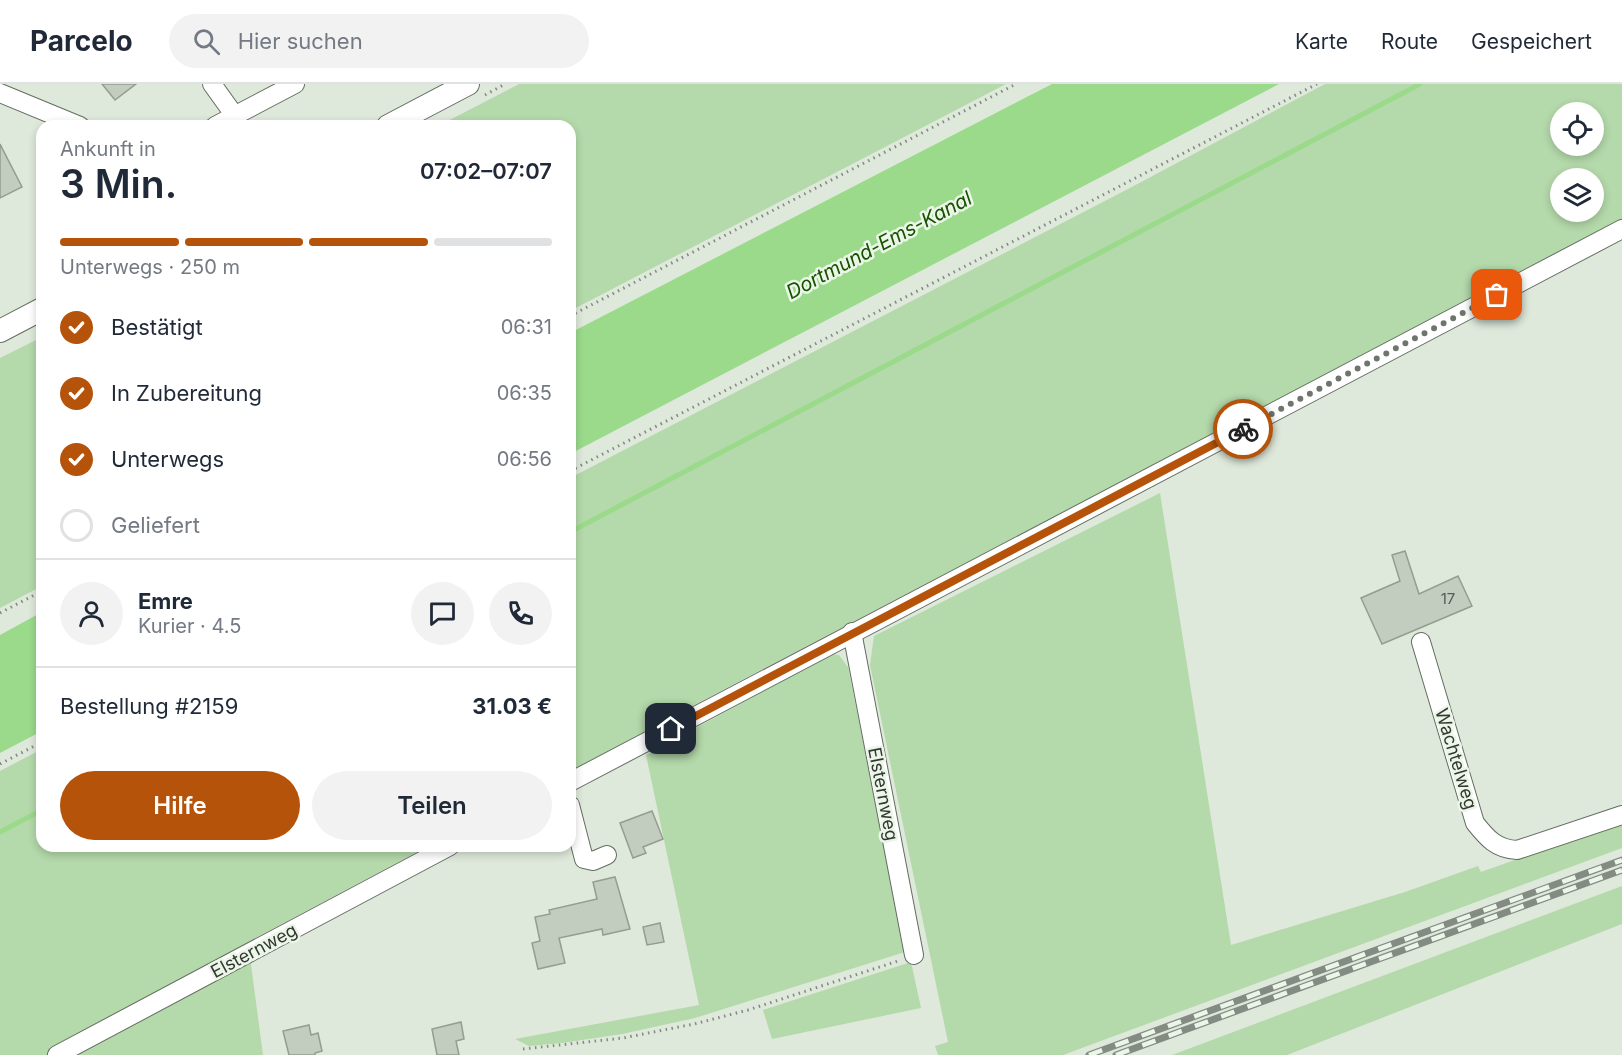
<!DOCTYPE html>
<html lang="de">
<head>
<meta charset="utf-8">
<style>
	:root { --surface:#fff; --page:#f2f2f3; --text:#1f2937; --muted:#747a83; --line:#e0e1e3; --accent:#b45309 }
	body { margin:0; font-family:Inter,sans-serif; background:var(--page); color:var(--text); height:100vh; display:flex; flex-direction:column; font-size:22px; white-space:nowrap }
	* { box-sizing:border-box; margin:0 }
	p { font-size:20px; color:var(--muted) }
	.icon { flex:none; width:33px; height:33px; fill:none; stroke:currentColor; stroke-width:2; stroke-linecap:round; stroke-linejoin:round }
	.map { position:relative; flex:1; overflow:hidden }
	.sheet { position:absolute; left:36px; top:36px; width:540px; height:732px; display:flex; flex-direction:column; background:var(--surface); border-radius:18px; box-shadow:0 3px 9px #0003 }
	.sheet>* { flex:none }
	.fabs { position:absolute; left:1550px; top:18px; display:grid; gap:12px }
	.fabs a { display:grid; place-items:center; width:54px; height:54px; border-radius:50%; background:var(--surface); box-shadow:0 3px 9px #0003; font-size:30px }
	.pin { position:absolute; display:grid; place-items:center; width:51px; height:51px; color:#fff; margin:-26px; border-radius:12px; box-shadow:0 3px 9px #0006 }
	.courier { position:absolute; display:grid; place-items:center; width:60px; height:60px; margin:-30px; border:4px solid #b45309; border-radius:50%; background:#fff; color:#222; box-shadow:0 2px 8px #0007 }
	.headline em { font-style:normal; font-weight:600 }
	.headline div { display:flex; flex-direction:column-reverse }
	.headline { display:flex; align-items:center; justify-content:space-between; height:102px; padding:0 24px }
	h1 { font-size:39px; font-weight:600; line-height:45px }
	.bar { display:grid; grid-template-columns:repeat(4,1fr); gap:9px 6px; align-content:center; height:72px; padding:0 24px }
	.bar i { height:8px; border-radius:4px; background:var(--line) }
	.bar .on { background:var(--accent) }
	.bar p { grid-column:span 4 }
	.line { display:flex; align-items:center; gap:15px; padding:0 24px; border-top:2px solid var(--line) }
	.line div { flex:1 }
	.round { display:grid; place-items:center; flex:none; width:63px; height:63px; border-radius:32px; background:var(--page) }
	ol { padding:0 24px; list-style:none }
	li { display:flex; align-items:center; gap:18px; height:66px }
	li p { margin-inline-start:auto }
	li .icon { padding:6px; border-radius:50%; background:var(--accent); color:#fff; stroke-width:4 }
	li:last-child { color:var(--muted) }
	li i { width:33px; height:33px; border:3px solid var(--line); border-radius:50% }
	.primary-button { display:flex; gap:12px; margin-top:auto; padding:12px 24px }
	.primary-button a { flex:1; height:69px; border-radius:36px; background:var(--accent); color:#fff; font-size:24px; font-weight:600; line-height:69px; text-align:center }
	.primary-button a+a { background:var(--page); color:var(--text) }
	header { display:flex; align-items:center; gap:36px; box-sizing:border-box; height:84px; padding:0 30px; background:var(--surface); border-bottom:2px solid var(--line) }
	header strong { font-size:28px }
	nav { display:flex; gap:33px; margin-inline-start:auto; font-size:21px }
	.search { width:420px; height:54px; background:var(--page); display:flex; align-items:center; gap:15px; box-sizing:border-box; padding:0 21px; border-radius:33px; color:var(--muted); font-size:22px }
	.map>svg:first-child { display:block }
	.green { fill:#b4d9aa; fill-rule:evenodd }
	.water { fill:#9bda8b }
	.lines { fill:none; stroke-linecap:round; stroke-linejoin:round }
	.stream { stroke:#9bda8b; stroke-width:5 }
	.building { fill:#c2cdbf; stroke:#939d90; stroke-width:1.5 }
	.minor-casing { stroke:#636d61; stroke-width:20 }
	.major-casing { stroke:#636d61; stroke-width:24 }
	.path { stroke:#838a81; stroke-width:3; stroke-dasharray:1.5 4.5; stroke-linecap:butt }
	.minor { stroke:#fff; stroke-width:18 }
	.major { stroke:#fff; stroke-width:22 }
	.rail-casing { stroke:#848b82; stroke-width:7 }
	.rail { stroke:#ebf6e8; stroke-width:4.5; stroke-dasharray:14; stroke-linecap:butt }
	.done { stroke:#6f756d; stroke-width:6; stroke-dasharray:0 10.8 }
	.route { stroke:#b45309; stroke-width:8 }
	.labels { text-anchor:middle; stroke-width:5; stroke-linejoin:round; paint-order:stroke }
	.number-label { font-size:15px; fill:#575c55 }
	.street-label { font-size:18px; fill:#333732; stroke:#ebf6e8 }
	.water-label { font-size:20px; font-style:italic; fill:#175200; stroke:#ebf6e8 }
</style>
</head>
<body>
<header>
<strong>Parcelo</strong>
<div class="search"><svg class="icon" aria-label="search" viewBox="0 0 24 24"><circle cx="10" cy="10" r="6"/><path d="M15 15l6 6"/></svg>Hier suchen</div>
<nav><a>Karte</a><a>Route</a><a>Gespeichert</a></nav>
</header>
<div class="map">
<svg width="1622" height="971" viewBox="0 0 1622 971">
	<rect width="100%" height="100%" fill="#dee9db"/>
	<g class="green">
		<polygon points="519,0 1006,0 570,227 570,42 438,42"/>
		<path d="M1325,0h297v139c-351,182 -703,362 -1052,548v-293l558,-289zM1560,28h33v34h-33zM1560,94h33v34h-33z"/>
		<polygon points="42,253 42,502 0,524 0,274"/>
		<polygon points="1160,409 1231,861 1405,808 1478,782 1481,788 1622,738 1622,764 1063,971 938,971 935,962 948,958 870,581 874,552"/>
		<polygon points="832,570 839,571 848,583 905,868 695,934 622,950 562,959 529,962 515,955 699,921 646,671"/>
		<polygon points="42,665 42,762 428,762 248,858 263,971 0,971 0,687"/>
		<polygon points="1622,802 1622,840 1287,971 1172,971"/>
		<polygon points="911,878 921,924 772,955 763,926"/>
	</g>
	<g class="water">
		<polygon points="1052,0 1279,0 570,370 570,249"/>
		<polygon points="42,528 42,647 0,669 0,551"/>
	</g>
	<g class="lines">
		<g class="stream">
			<polyline points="570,448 1420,0"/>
			<polyline points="0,748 42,726"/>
		</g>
	</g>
	<g class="building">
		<polygon points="102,0 136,0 115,16"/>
		<polygon points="0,60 22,103 0,114"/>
		<polygon points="1405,467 1419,510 1458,492 1472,522 1382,560 1361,514 1400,497 1392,471"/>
		<polygon points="652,727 663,755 643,763 646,769 633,774 620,739"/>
		<polygon points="615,793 630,845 603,851 602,845 559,854 565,879 538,885 532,859 540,857 535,833 550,830 549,826 597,815 593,798"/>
		<polygon points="660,839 664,858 647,861 643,843"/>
		<polygon points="461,938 464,955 456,957 459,971 437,971 432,945"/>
		<polygon points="309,941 311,951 318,949 322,967 315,969 315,971 289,971 283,947"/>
	</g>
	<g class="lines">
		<defs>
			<g id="minor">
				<polyline points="212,0 235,32"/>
				<polyline points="0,9 80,42"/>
				<polyline points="215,42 295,0"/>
				<polyline points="852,548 914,871"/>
				<path d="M1421,558l54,181c12,15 21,26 42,27l105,-35"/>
				<polyline points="570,698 1622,145"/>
				<polyline points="570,721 584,775 593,777 607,771"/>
				<polyline points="57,971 450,762"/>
			</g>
			<g id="major">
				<polyline points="388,42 468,0"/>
				<polyline points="0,247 42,225"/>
			</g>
		</defs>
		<use href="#minor" class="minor-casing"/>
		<use href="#major" class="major-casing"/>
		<g class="path">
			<polyline points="485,11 505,0"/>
			<polyline points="570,232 1016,0"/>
			<polyline points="570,387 1317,0"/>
			<polyline points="0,529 42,507"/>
			<polyline points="0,680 42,658"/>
			<polyline points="523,965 623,954 694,940 748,926 898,877"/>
		</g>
		<use href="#minor" class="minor"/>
		<use href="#major" class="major"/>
		<defs>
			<g id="rail">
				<polyline points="1089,971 1622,776"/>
				<polyline points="1116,971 1622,786"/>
			</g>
		</defs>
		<use href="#rail" class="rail-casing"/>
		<use href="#rail" class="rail"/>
	</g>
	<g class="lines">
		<polyline class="done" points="1243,345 1497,211"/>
		<polyline class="route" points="671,645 1243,345"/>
	</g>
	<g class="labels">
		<g class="number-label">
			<text x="1448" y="520">17</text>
		</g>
		<g class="street-label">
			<text transform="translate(1456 675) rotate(73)" y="6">Wachtelweg</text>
			<text transform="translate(883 710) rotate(79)" y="6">Elsternweg</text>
			<text transform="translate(254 867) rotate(-28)" y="6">Elsternweg</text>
		</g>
		<g class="water-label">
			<text transform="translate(879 161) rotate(-28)" y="7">Dortmund-Ems-Kanal</text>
		</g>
	</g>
</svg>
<div class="fabs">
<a><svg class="icon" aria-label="locate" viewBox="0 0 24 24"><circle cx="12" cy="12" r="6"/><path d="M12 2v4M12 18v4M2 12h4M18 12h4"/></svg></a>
<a><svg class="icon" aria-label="layers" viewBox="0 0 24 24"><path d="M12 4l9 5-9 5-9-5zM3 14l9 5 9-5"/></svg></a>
</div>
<div class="pin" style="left:1497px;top:211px;background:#ea580c"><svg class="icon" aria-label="bag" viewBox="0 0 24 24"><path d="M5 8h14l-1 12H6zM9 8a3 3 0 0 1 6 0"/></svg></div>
<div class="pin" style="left:671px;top:645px;background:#1f2937"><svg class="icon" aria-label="home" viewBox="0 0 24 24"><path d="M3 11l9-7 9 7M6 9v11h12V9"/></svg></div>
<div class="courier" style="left:1243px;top:345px"><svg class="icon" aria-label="bike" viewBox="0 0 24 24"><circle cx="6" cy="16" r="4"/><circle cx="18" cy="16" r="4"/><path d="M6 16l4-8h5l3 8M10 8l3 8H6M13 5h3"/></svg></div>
<section class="sheet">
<div class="headline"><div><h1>3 Min.</h1><p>Ankunft in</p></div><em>07:02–07:07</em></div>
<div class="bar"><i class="on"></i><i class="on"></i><i class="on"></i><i></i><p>Unterwegs · 250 m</p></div>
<ol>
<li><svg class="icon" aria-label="check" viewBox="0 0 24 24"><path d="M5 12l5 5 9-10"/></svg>Bestätigt<p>06:31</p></li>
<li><svg class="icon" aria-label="check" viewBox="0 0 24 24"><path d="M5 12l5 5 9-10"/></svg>In Zubereitung<p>06:35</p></li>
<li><svg class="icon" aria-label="check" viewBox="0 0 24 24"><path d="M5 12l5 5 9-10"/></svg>Unterwegs<p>06:56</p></li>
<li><i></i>Geliefert</li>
</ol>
<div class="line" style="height:108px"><a class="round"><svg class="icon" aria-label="person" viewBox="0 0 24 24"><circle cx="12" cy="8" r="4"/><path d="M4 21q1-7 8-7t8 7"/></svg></a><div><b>Emre</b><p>Kurier · 4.5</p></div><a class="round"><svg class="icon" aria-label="chat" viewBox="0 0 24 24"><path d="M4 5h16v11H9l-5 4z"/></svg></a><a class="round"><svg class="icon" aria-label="phone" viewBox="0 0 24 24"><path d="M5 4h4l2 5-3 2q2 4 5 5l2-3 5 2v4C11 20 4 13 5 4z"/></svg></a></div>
<div class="line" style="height:78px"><div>Bestellung #2159</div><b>31.03 €</b></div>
<div class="primary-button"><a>Hilfe</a><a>Teilen</a></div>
</section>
</div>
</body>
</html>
